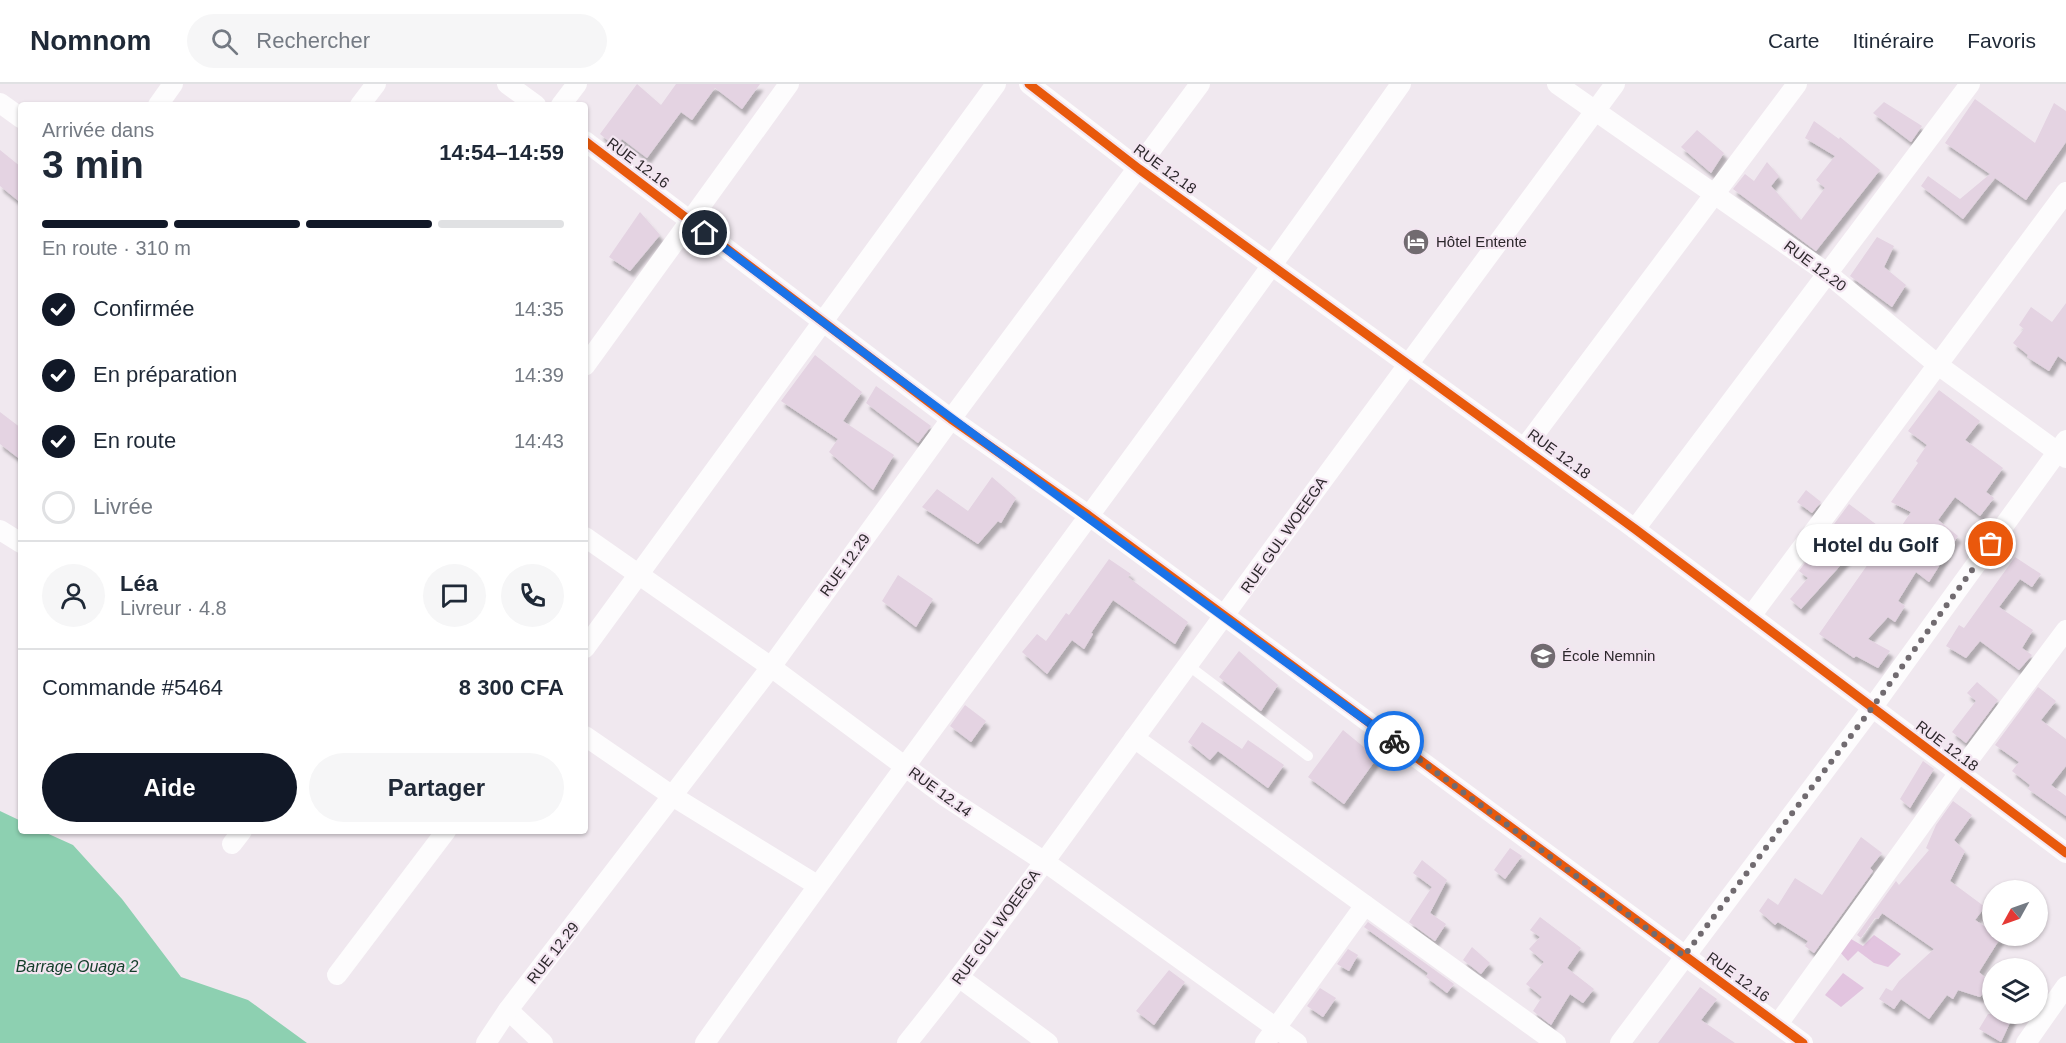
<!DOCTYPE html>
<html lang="fr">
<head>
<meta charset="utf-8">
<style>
	:root { --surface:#fff; --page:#f6f6f7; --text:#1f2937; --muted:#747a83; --line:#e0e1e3; --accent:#111827 }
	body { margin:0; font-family:Helvetica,sans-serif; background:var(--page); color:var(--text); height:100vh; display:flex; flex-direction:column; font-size:22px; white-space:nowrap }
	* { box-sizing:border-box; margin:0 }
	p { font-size:20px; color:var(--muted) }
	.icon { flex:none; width:33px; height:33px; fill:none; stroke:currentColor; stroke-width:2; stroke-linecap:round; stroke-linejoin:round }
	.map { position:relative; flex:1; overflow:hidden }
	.details { position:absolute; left:18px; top:18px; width:570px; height:732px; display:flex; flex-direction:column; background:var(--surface); border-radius:6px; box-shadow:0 2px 4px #0004 }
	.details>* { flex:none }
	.needle { width:39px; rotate:230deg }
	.tools { position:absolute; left:1982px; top:796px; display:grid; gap:12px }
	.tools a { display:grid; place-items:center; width:66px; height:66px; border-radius:50%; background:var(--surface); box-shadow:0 2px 4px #0004; font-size:30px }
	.pin { position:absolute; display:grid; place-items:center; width:51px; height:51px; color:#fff; margin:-26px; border:3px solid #fff; border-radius:50%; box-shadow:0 2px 6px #0007 }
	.courier { position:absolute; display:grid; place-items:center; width:60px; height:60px; margin:-30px; border:4px solid #1a73e8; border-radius:50%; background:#fff; color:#222; box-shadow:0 2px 8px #0007 }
	.bubble { position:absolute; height:42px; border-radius:21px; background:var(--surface); box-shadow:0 2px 4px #0004; font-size:20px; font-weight:800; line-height:42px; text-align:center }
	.headline em { font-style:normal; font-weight:800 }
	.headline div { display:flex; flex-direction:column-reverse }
	.headline { display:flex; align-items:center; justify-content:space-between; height:102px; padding:0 24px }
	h1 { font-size:39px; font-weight:800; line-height:45px }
	.bar { display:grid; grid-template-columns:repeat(4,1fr); gap:9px 6px; align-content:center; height:72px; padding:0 24px }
	.bar i { height:8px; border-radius:4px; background:var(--line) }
	.bar .selected { background:var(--accent) }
	.bar p { grid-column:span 4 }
	.line { display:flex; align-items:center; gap:15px; padding:0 24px; border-top:2px solid var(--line) }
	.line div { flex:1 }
	.round { display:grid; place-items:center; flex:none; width:63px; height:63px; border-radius:32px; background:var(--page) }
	ol { padding:0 24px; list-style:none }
	li { display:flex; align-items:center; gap:18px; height:66px }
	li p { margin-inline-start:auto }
	li .icon { padding:6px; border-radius:50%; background:var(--accent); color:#fff; stroke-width:4 }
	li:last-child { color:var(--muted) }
	li i { width:33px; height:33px; border:3px solid var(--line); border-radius:50% }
	.button { display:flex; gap:12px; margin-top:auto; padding:12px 24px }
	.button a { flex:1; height:69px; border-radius:36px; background:var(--accent); color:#fff; font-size:24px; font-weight:800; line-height:69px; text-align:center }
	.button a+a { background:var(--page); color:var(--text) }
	header { display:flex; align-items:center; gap:36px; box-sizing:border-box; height:84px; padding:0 30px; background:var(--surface); border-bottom:2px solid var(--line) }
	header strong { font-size:28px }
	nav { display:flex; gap:33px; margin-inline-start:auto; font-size:21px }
	.search { width:420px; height:54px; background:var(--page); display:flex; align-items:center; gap:15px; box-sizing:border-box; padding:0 21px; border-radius:33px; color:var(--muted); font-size:22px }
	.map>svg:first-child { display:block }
	.green { fill:#e2c4df }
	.water { fill:#8dd0b1 }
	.building { fill:#e4d3e2; filter:url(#shadow) }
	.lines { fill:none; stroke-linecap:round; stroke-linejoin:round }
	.lane { stroke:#fdfcfd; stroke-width:10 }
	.street { stroke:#fdfcfd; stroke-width:20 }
	.cycleway-casing { stroke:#f3e5f1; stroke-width:13 }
	.cycleway { stroke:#e8590c; stroke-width:9 }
	.done { stroke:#716b70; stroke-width:6; stroke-dasharray:0 10.8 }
	.route { stroke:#1a73e8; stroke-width:8 }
	.labels { text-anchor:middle; stroke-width:4.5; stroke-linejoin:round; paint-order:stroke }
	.street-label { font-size:15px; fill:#2d282c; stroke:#f3e5f1 }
	.poi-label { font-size:15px; fill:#2d282c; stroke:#f3e5f1; text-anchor:start }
	.water-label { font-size:16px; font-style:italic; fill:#133d2a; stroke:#f3e5f1 }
</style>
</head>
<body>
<header>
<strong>Nomnom</strong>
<div class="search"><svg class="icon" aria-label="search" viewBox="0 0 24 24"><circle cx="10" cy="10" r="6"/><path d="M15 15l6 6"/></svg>Rechercher</div>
<nav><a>Carte</a><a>Itinéraire</a><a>Favoris</a></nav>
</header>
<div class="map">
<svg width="2066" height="959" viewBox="0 0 2066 959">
	<defs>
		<filter id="shadow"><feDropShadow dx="3.5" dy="6" stdDeviation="1.5" flood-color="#0004"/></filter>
	</defs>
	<rect width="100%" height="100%" fill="#f0e8ef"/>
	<g class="green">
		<polygon points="1874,851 1901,870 1888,883 1874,879 1858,867 1848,877 1839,867 1851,855 1863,862"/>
		<polygon points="1843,889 1864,904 1841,923 1825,911"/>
	</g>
	<polygon class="water" points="0,727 21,737 21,747 42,747 73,761 122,815 181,893 248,916 307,959 0,959"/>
	<g class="building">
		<polygon points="637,0 661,21 676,0 760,0 742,25 715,4 692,36 681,28 647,74 622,55 616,63 600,50"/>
		<polygon points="1975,15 2035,59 2054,19 2066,27 2066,58 2026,116 1995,94 1963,135 1921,102 1928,92 1960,115 1990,90 1945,59"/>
		<polygon points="1884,18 1922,42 1911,58 1873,29"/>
		<polygon points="1814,37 1839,55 1840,53 1880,86 1816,167 1733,105 1745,90 1754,97 1767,78 1779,92 1771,102 1801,136 1825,104 1816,96 1835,72 1805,54"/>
		<polygon points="1697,46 1724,69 1711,89 1681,63"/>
		<polygon points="0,66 21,83 21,119 0,102"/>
		<polygon points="640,128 660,151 630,187 609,173"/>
		<polygon points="1877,153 1894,162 1884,183 1906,201 1892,223 1850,192"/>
		<polygon points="2066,219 2066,278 2058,272 2049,287 2027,273 2028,271 2013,259 2024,245 2019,241 2031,223 2052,238"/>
		<polygon points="815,271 862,308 843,337 894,371 873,406 829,368 838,355 781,317"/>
		<polygon points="876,302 931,342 918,359 866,319"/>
		<polygon points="1939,306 1980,337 1965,356 2003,384 1986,408 1994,414 1980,432 1955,413 1938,436 1958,452 1929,498 1916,488 1898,517 1905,522 1895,538 1888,533 1868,555 1890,567 1878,584 1856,572 1854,574 1819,550 1889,450 1894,453 1911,428 1891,418 1918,379 1916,377 1927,361 1908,347"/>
		<polygon points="0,328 21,344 21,376 0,360"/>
		<polygon points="992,393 1016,414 1001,439 998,437 978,460 922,423 937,405 968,427"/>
		<polygon points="1806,406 1821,418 1812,429 1797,418"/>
		<polygon points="1849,420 1877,441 1801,525 1790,515 1808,494 1799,487"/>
		<polygon points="2015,473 2041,490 2032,503 2020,495 1999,523 2033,546 2022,564 2032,571 2019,586 1980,557 1966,574 1946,562 1959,541 1964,544"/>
		<polygon points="1109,475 1131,490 1128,493 1188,538 1175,560 1113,516 1091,549 1093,550 1084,565 1072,556 1047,590 1022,568 1037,550 1046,557 1066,529 1069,531"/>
		<polygon points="898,491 933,515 916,543 882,517"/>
		<polygon points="1239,567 1278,601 1261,627 1219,593"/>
		<polygon points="1977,598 1998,616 1966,659 1952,648 1976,617 1967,609"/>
		<polygon points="2038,603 2056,617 2041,636 2066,655 2066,682 2051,701 2066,712 2066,732 2028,705 2030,701 2012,687 2019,678 1995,661"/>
		<polygon points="965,621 986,637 971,658 950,642"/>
		<polygon points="1202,638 1242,665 1248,656 1284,681 1268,704 1218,667 1210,676 1188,658"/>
		<polygon points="1343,646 1377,674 1344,720 1308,693"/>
		<polygon points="1923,677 1934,685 1910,724 1900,715"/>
		<polygon points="1953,717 1972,731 1954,756 1965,767 1950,797 1985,823 1975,836 1992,847 1992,852 2001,853 1979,888 1992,900 1980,913 1958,906 1953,915 1947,911 1929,935 1901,915 1894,925 1879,915 1886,904 1892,907 1899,897 1934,865 1882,829 1878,835 1875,834 1861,854 1857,851 1896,797 1899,801 1929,766 1926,764 1936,741"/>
		<polygon points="1861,753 1882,769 1870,784 1873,787 1814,869 1805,862 1808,857 1778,838 1775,841 1759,827 1768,814 1778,821 1795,794 1822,811"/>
		<polygon points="1510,764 1522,772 1505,795 1494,786"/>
		<polygon points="1422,776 1447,796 1430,829 1446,840 1435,857 1409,838 1432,803 1413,789"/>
		<polygon points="1540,833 1581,864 1567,884 1594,905 1583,919 1570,910 1551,941 1533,927 1542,913 1526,900 1544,878 1529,865 1540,853 1530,846"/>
		<polygon points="1368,838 1454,900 1447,909 1426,893 1428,889 1364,843"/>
		<polygon points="1472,863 1490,879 1481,890 1463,876"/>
		<polygon points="1348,865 1358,871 1349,887 1337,880"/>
		<polygon points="1169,886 1185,898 1154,941 1136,927"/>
		<polygon points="1700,903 1717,915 1701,936 1735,959 1658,959"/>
		<polygon points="1320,904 1336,914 1323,933 1307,922"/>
		<polygon points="1988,930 2014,930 2001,958 1979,945"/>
	</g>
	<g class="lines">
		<polyline class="lane" points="1189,582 1308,672"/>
		<g class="street">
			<polyline points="507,0 536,21"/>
			<polyline points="1029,0 1139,85 1635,445 2066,769"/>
			<polyline points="1557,0 1827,189 1938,281 2066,374"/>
			<polyline points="0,19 21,34"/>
			<polyline points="158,21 173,0"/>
			<polyline points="360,21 376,0"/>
			<polyline points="561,21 577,0"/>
			<polyline points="585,57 951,335 1088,431 1803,959"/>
			<polyline points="585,282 789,0"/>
			<polyline points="1525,363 1797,0"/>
			<polyline points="1635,445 1970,0"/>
			<polyline points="0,446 21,459"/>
			<polyline points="585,453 771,583 946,713 1045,778 1297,959"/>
			<polyline points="1751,532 2066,108"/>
			<polyline points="585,564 996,0"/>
			<polyline points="585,652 674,713 817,801"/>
			<polyline points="1134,654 1556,959"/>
			<polyline points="232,760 242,747"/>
			<polyline points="337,891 446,747"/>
			<polyline points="960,894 1048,959"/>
			<polyline points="508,926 543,959"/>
			<polyline points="1778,940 1958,690 2066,546"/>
			<polyline points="486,959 508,926 771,583 951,335 1200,0"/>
			<path d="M705,959c229,-322 469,-636 696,-959"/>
			<path d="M907,959c79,-98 151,-201 226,-303 160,-219 320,-439 482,-656"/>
			<polyline points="1265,959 1365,821"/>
			<polyline points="1620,959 1872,624 2066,356"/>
			<polyline points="2026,959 2066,902"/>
		</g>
		<defs>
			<g id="cycleway">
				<polyline points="1029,0 1139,85 1635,445 2066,769"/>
				<polyline points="585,57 951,335 1088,431 1803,959"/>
			</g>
		</defs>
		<use href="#cycleway" class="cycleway-casing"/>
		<use href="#cycleway" class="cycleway"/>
	</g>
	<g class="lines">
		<polyline class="done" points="1394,657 1684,872 1872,624 1991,460"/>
		<path class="route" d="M705,149c227,173 458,340 689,508"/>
	</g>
	<defs>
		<symbol id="hotel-disc" viewBox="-11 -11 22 22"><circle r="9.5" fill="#716b70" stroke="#f3e5f1"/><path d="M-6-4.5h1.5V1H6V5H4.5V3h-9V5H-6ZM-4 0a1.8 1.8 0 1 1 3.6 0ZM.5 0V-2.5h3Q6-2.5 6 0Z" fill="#fff"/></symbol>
		<symbol id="school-disc" viewBox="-11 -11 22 22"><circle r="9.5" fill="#716b70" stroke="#f3e5f1"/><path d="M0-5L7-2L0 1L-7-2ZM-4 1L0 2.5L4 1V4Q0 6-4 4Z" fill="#fff"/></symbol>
	</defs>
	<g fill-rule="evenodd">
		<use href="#hotel-disc" x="1401" y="143" width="30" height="30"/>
		<use href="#school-disc" x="1528" y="557" width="30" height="30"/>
	</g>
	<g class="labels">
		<g class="street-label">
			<text transform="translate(638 79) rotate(37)" y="5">RUE 12.16</text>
			<text transform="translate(1165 85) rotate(36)" y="5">RUE 12.18</text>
			<text transform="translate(1815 182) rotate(37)" y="5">RUE 12.20</text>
			<text transform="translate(1559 370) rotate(36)" y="5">RUE 12.18</text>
			<text transform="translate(1284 451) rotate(-55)" y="5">RUE GUL WOEEGA</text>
			<text transform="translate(845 481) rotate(-54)" y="5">RUE 12.29</text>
			<text transform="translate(1947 662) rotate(37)" y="5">RUE 12.18</text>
			<text transform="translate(940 708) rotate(36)" y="5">RUE 12.14</text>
			<text transform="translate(996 843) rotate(-54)" y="5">RUE GUL WOEEGA</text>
			<text transform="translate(553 869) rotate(-52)" y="5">RUE 12.29</text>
			<text transform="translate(1738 893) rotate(36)" y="5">RUE 12.16</text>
		</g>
		<g class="poi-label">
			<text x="1436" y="163">Hôtel Entente</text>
			<text x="1562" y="577">École Nemnin</text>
		</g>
		<g class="water-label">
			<text x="77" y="888">Barrage Ouaga 2</text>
		</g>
	</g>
</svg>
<div class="tools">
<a><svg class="needle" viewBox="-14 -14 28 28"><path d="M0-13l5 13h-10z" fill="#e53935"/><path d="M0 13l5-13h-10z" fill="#747a83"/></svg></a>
<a><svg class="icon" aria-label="layers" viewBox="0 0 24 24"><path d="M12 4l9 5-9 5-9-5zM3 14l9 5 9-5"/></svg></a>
</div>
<div class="pin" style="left:1991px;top:460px;background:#ea580c"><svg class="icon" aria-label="bag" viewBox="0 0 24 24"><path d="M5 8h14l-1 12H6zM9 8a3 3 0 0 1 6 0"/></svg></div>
<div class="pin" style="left:705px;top:149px;background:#1f2937"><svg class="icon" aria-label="home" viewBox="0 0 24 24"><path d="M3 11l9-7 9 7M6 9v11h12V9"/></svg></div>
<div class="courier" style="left:1394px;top:657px"><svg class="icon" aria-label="bike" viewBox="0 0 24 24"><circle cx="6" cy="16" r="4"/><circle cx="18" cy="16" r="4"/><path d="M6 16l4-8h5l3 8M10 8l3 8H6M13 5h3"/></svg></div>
<div class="bubble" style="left:1796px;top:440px;width:159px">Hotel du Golf</div>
<section class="details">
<div class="headline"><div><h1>3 min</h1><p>Arrivée dans</p></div><em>14:54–14:59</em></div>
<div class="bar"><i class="selected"></i><i class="selected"></i><i class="selected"></i><i></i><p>En route · 310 m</p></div>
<ol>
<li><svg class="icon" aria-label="check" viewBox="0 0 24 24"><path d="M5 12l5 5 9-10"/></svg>Confirmée<p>14:35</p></li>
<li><svg class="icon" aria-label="check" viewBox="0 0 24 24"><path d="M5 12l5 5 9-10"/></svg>En préparation<p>14:39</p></li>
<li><svg class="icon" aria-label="check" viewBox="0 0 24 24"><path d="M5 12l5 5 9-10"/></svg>En route<p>14:43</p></li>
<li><i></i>Livrée</li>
</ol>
<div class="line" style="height:108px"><a class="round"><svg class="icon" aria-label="person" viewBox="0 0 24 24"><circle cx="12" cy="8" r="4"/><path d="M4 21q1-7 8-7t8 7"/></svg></a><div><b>Léa</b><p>Livreur · 4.8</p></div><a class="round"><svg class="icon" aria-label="chat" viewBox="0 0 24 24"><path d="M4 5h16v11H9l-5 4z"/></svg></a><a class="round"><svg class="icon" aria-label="phone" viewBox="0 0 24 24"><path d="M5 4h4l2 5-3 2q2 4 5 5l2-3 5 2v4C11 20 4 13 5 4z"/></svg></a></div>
<div class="line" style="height:78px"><div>Commande #5464</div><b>8 300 CFA</b></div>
<div class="button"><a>Aide</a><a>Partager</a></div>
</section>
</div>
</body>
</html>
